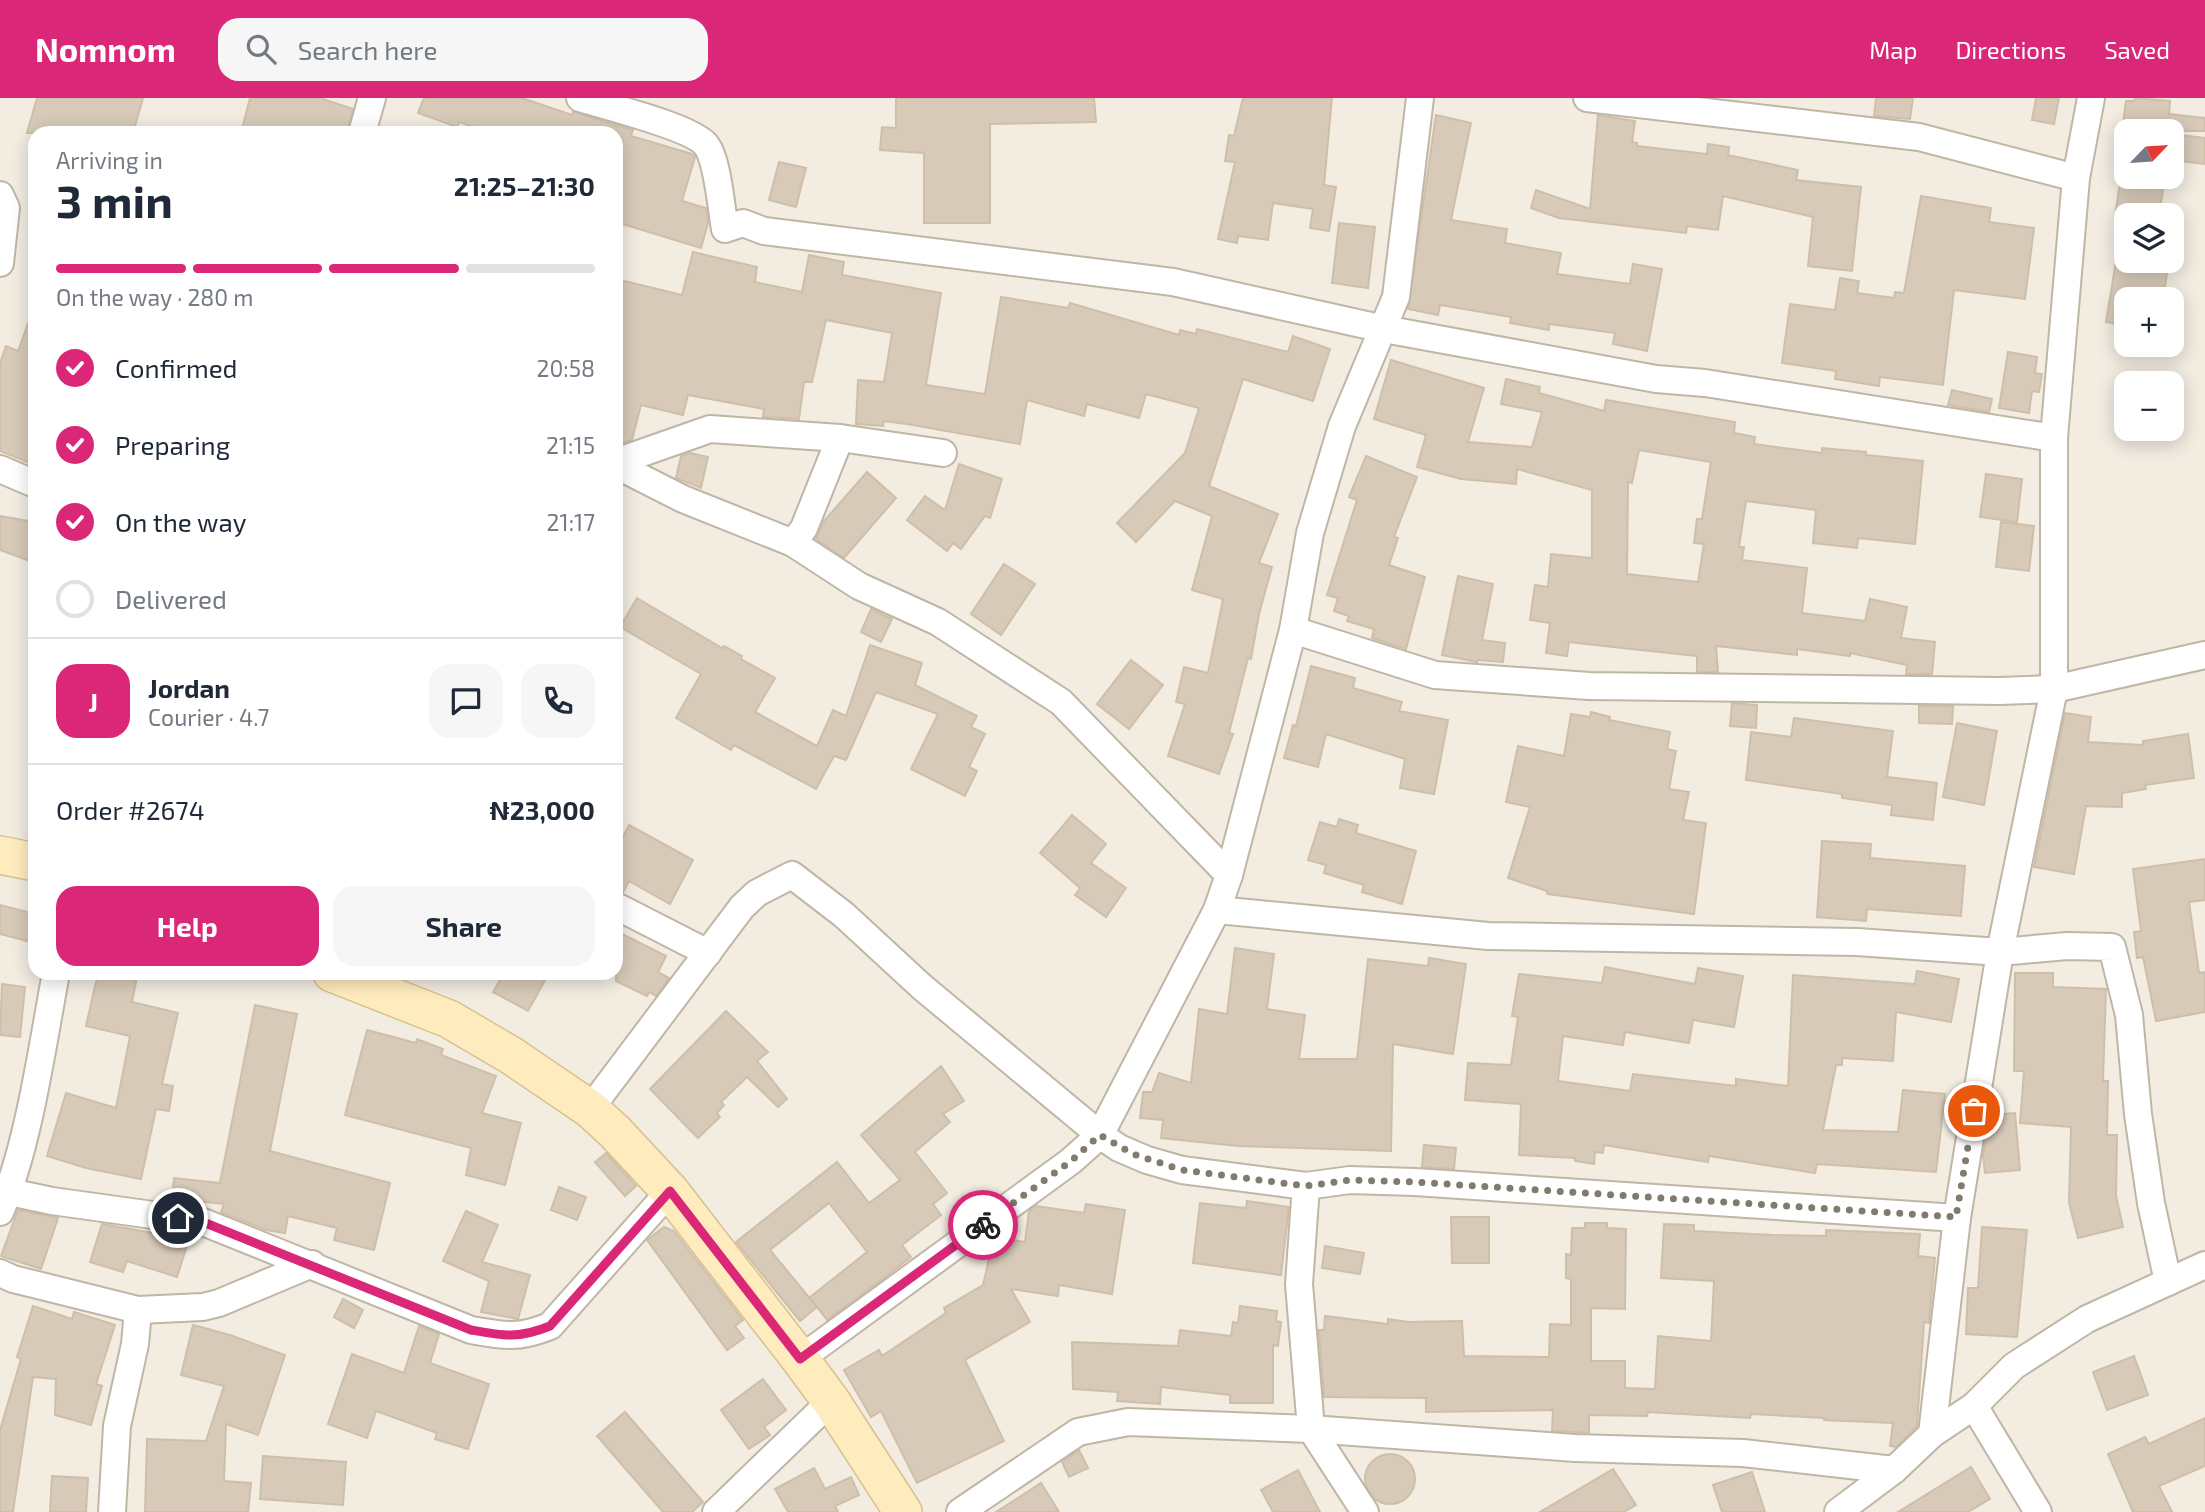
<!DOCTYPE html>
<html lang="en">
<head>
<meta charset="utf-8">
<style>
	:root { --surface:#fff; --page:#f6f6f7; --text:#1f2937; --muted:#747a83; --line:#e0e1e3; --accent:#db2777 }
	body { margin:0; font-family:"Exo 2",sans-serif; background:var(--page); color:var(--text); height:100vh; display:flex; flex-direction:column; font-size:26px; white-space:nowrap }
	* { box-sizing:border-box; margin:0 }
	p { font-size:23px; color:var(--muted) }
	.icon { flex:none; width:38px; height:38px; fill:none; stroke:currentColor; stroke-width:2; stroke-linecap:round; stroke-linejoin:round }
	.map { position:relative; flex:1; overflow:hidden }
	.panel { position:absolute; left:28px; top:28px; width:595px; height:854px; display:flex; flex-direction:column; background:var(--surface); border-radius:21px; box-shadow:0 4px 18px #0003 }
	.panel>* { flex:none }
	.needle { width:46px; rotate:65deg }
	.buttons { position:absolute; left:2114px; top:21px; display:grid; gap:14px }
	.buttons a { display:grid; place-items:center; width:70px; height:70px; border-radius:14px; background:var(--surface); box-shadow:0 4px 18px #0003; font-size:35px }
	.pin { position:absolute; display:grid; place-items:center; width:60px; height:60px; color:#fff; margin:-30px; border:4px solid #fff; border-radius:50%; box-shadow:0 2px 7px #0007 }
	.courier { position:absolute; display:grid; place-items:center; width:70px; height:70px; margin:-35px; border:5px solid #db2777; border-radius:50%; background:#fff; color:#222; box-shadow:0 2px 9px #0007 }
	.summary em { font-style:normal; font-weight:700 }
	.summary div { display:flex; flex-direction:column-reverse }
	.summary { display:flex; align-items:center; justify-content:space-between; height:119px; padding:0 28px }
	h1 { font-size:46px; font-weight:700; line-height:52px }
	.bar { display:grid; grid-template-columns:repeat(4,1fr); gap:10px 7px; align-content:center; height:84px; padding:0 28px }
	.bar i { height:9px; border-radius:5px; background:var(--line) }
	.bar .current { background:var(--accent) }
	.bar p { grid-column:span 4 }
	.line { display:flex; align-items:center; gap:18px; padding:0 28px; border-top:2px solid var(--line) }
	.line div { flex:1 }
	.round { display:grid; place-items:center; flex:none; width:74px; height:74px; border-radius:21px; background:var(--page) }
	ol { padding:0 28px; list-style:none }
	li { display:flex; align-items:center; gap:21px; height:77px }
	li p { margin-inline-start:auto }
	li .icon { padding:7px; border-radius:50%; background:var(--accent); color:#fff; stroke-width:4 }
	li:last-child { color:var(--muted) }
	li i { width:38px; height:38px; border:4px solid var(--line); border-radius:50% }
	.primary-button { display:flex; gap:14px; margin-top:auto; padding:14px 28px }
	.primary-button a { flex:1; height:80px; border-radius:21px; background:var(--accent); color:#fff; font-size:28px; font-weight:700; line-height:80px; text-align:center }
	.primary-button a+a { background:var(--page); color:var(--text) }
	header { display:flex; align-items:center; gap:42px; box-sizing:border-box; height:98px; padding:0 35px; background:var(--accent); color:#fff }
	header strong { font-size:33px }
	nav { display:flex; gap:38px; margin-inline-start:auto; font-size:24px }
	.search { width:490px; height:63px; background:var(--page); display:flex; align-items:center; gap:18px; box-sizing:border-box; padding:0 24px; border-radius:21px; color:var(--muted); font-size:26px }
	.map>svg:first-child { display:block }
	.building { fill:#d7cab9; stroke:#cfbfa9; stroke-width:2; fill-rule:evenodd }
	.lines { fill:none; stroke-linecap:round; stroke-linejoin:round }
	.street-casing { stroke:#c0b6a6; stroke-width:30 }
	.secondary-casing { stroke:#d8c18f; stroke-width:40 }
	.street { stroke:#fff; stroke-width:26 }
	.secondary { stroke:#ffecbe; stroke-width:37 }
	.done { stroke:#807a6f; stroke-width:7; stroke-dasharray:0 12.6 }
	.route { stroke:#db2777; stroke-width:9 }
</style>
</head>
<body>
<header>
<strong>Nomnom</strong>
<div class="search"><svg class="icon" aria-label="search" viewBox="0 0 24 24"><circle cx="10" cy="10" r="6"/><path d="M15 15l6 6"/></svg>Search here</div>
<nav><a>Map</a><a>Directions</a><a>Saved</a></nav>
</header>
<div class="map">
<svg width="2205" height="1414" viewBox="0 0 2205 1414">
	<rect width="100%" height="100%" fill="#f2ece1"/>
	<g class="building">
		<polygon points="37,0 143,0 133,35 27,35"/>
		<polygon points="250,0 320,0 353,11 347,35 241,35"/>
		<polygon points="424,0 522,0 572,17 573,14 633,32 631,38 692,56 695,59 682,103 706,110 708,125 701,150 616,124 616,35 490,35 459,24 457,29 418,15"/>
		<polygon points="896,0 1094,0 1096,24 990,26 990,125 924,125 924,55 880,52 882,29 896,30"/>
		<polygon points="1243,0 1332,0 1324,87 1336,89 1329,133 1310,130 1313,111 1273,105 1268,142 1238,138 1237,145 1218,141 1235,64 1225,63 1229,37 1234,38"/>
		<polygon points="1876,0 1913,0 1910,21 1874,18"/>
		<polygon points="2036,0 2059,0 2054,26 2032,22"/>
		<polygon points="2135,0 2170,3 2169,16 2205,20 2205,33 2122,33 2126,3 2134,3"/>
		<polygon points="1436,17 1471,25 1451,122 1507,131 1505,145 1561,155 1557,176 1630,186 1633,166 1662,171 1647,253 1613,246 1615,235 1549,226 1549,232 1510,225 1511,219 1440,207 1438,217 1408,211"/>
		<polygon points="1598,17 1635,23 1632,44 1637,45 1637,48 1707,56 1708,46 1729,49 1728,57 1798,72 1796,82 1861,89 1852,173 1808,168 1813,119 1723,98 1718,132 1687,128 1686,135 1559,120 1531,110 1536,92 1590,111"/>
		<polygon points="2172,36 2205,40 2205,66 2172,62"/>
		<polygon points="779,64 806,70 796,109 769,102"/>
		<polygon points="2121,79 2165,79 2159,117 2115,117"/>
		<polygon points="1921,98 1991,110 1989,124 2034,130 2025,201 1954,192 1943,287 1880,279 1879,288 1835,281 1836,273 1782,265 1790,206 1835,212 1840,180 1859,183 1857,195 1894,200 1895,194 1904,195"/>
		<polygon points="1339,125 1375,129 1368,190 1332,185"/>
		<polygon points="693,154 757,169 755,184 802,194 809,157 844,164 842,177 941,195 926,287 985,296 1001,199 1068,210 1070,205 1179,237 1180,232 1196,236 1197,231 1288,254 1293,238 1330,251 1313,303 1243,281 1209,388 1278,416 1259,465 1272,469 1259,516 1251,561 1248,560 1229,635 1233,636 1219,676 1168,658 1185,606 1176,604 1184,569 1208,575 1223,501 1192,492 1212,418 1175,403 1136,444 1117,425 1185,355 1199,310 1146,296 1139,320 1087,306 1084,318 1027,302 1020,346 907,326 884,323 883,328 856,326 858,282 884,284 892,235 826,222 812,284 804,284 799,321 763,319 764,311 688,297 683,317 641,307 632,342 616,347 616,181 682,197"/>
		<polygon points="2116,163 2169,163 2163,201 2126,201 2126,228 2106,224"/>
		<polygon points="33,212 35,212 35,367 0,353 0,265 6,248 18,253"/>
		<polygon points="2008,254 2037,259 2035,275 2042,276 2039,294 2032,293 2029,315 1999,310"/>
		<path d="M1391,262l93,28 -16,54 64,5 10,-35 -41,-8 5,-25 34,8 -1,6 65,18 2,-11 129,22 -1,11 21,4 -1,7 68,9v-5l44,4v3l57,6 -8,83 -57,-6 -1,10 -44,-5 3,-33 -70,-9 -7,46h5l-2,13 65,8 -5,45 63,8 5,-22 37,8 -6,31 34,4 -3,32h-26l1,-9 -57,-12v3l-53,-7v6l-81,-9 2,26h-21v-16l-75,-8 -53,-6 -2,14 -21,-3 4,-30 -20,-3 5,-35 13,2 3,-33 41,4v-68l-75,-21 -1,15 -55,-5 -44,-12 9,-32 -52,-16zM1639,352l72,12 -9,57h-5l-3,24 10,1 -6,38 -71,-8 1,-92 4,1z"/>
		<polygon points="1952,292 1992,301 1989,314 1948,307"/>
		<polygon points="690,355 708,359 701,390 676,380 681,358"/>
		<polygon points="1366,358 1417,379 1394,439 1398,440 1389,467 1425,479 1406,551 1372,540 1374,531 1347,523 1349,518 1334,513 1338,500 1327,497 1357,402 1349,399"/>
		<polygon points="959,366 1002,381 990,420 985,418 961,451 953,445 947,453 907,422 925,398 945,412"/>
		<polygon points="867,374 896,400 844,460 816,441 824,423"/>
		<polygon points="1986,376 2022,381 2017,424 1980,419"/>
		<polygon points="0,418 35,424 35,465 0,452"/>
		<polygon points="2001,424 2034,428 2029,473 1996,469"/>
		<polygon points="1004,466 1035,486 1001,537 971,516"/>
		<polygon points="1458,478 1493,486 1482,542 1505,545 1503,564 1478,562 1477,564 1442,557"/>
		<polygon points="637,500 722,550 724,548 742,558 741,561 775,580 755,614 817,648 833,612 846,618 870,547 922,565 915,587 977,618 971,629 985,636 969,669 977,673 965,698 911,671 938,616 876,594 846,662 834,658 816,691 734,647 731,652 676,620 701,576 620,529"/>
		<polygon points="871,511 892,521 881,544 861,534"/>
		<polygon points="1131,562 1163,587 1129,631 1097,606"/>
		<polygon points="1311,568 1355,580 1353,590 1402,604 1399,613 1448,622 1434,696 1400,690 1405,661 1326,636 1318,669 1284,660 1293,627 1296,628"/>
		<polygon points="1732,605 1757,607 1756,630 1730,628"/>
		<polygon points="1919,608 1953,608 1952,626 1919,625"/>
		<polygon points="1591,614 1610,619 1609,622 1670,634 1667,651 1676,653 1669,691 1689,694 1683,722 1706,725 1694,816 1547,796 1547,793 1508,780 1530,709 1506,704 1518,648 1564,658 1571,616 1590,619"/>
		<polygon points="2065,615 2091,619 2088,644 2143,647 2143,643 2188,636 2194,680 2145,687 2146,691 2122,695 2122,709 2086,708 2074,776 2034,769"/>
		<polygon points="1794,620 1893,633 1887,679 1937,685 1933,722 1891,717 1892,707 1842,700 1842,696 1746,682 1751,634 1791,639"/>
		<polygon points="1957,625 1997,633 1984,707 1943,699"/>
		<polygon points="1072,717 1106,746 1091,765 1126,790 1106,819 1075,797 1080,790 1040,755"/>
		<polygon points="1339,721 1358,727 1356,735 1416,753 1402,806 1362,794 1364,787 1324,775 1326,767 1308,762 1320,724 1337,729"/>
		<polygon points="629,727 693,762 670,806 629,783 623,794 616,792 616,752"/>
		<polygon points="1822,743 1871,746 1870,760 1965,768 1961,818 1867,811 1866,823 1817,819"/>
		<polygon points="2205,761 2205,802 2189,804 2199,875 2205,874 2205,914 2156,923 2143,859 2137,860 2134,834 2141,833 2133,771"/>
		<polygon points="0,807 35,816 35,845 0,836"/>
		<polygon points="616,833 666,858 658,874 669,880 656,898 649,894 647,898 616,883"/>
		<polygon points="1235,850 1274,856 1267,911 1305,917 1299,961 1357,961 1368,861 1428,868 1429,860 1466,866 1453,956 1393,946 1391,1053 1238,1048 1161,1040 1163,1022 1140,1020 1143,994 1152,994 1159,975 1191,985 1199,911 1227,916"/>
		<polygon points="1605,869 1695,886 1698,870 1743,878 1734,929 1693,922 1689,945 1625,934 1623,947 1563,938 1558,983 1630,993 1633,976 1736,988 1736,981 1788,988 1793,877 1915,886 1917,873 1959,881 1951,924 1896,914 1893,963 1842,960 1842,967 1836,967 1823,1032 1898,1034 1903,992 1945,996 1936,1074 1817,1066 1815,1075 1709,1058 1708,1064 1604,1047 1603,1055 1595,1054 1594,1066 1575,1063 1575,1060 1519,1057 1521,1006 1465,1002 1468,965 1511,967 1518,919 1512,918 1519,876 1602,885"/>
		<polygon points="98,875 137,879 132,904 178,915 162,986 173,988 169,1013 156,1011 141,1081 86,1070 47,1058 66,995 116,1010 130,938 86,928"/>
		<polygon points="504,875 549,875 528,913 493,894"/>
		<polygon points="2015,875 2053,875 2053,889 2106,891 2103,983 2108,983 2107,1037 2117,1037 2116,1098 2123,1129 2078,1140 2069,1105 2071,1029 2020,1025 2024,973 2014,973"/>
		<polygon points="2,886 25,889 20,939 0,937"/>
		<polygon points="255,907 297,916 270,1053 390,1085 374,1152 334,1142 337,1130 288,1118 285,1135 266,1132 221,1114 224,1106 172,1100 174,1080 220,1085"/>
		<polygon points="726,913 768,954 757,963 787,1001 778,1009 747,979 721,1004 724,1007 717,1015 720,1019 698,1040 650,991"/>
		<polygon points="367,932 416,945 417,941 443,951 441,957 496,978 482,1015 521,1025 505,1087 466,1077 471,1050 345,1017"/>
		<path d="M941,968l23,35 -21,13 7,8 -35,30 32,41 -14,11 8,11 -39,30 9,12 -27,21 -57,42 -10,-13 -17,14 -64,-79 101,-80 32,41 31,-23 -39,-45zM829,1105l38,49 -58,46 8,9 -47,-57z"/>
		<polygon points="2015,1015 2020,1072 1985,1075 1983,1057 1990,1017"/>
		<polygon points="1424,1047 1456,1050 1454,1071 1422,1069"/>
		<polygon points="606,1055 636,1088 625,1098 595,1064"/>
		<polygon points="559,1089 586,1099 577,1122 551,1112"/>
		<polygon points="1247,1103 1289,1109 1281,1177 1193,1165 1200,1105 1246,1110"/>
		<polygon points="1086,1106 1125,1112 1112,1196 1059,1187 1058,1198 1011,1191 1030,1224 965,1262 1004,1343 917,1385 881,1313 871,1319 844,1272 879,1252 882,1258 946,1215 944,1210 983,1187 994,1139 1025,1144 1029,1113 1036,1108 1084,1115"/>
		<polygon points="18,1112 58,1120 41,1171 1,1158"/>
		<polygon points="466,1113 498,1127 482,1164 530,1177 518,1221 481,1214 489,1183 443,1163"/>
		<polygon points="1451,1119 1489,1119 1489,1165 1452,1165"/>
		<polygon points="1585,1125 1607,1125 1607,1130 1626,1131 1625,1211 1591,1210 1591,1263 1625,1263 1625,1290 1655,1291 1658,1238 1711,1243 1714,1183 1661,1180 1664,1126 1694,1127 1694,1133 1773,1137 1826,1138 1826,1132 1920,1136 1918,1158 1935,1160 1929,1225 1924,1224 1917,1328 1896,1349 1890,1348 1893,1325 1824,1322 1824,1320 1751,1316 1750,1320 1648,1314 1647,1318 1589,1317 1589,1335 1576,1334 1552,1333 1553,1312 1426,1314 1426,1300 1324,1299 1319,1235 1319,1232 1324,1232 1325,1218 1388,1226 1388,1221 1408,1224 1462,1223 1464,1258 1549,1259 1550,1226 1571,1227 1571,1181 1566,1180 1566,1156 1571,1157 1572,1130 1585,1130"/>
		<polygon points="102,1126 189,1141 177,1179 127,1163 123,1174 90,1164"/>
		<polygon points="664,1129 674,1133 743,1222 735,1228 744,1240 727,1252 647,1142"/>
		<polygon points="1982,1129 2027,1132 2017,1239 1966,1236 1968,1190 1978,1190"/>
		<polygon points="1325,1148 1364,1155 1360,1176 1322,1170"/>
		<polygon points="343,1201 363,1212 354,1230 334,1219"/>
		<polygon points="33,1208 72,1221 74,1214 115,1227 96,1286 102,1288 91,1327 55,1317 56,1281 33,1279 13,1414 0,1414 0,1332 21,1261 17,1259"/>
		<polygon points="1240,1208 1277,1213 1276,1223 1281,1224 1278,1248 1273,1247 1273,1305 1230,1305 1230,1297 1161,1289 1160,1306 1117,1303 1118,1294 1073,1291 1072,1244 1178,1248 1180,1232 1231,1238 1233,1224 1238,1225"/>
		<polygon points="193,1227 230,1237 285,1257 258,1337 226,1326 224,1383 251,1385 248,1414 145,1414 147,1341 206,1343 224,1288 181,1277"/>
		<polygon points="419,1228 439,1236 430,1265 489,1286 468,1351 435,1341 437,1335 376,1313 367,1340 328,1326 352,1256 404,1275"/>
		<polygon points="2134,1258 2148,1297 2107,1312 2093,1274"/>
		<polygon points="763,1281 786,1312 764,1329 770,1337 749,1351 721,1312"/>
		<polygon points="625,1314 703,1404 692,1414 663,1414 597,1338"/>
		<polygon points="2205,1320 2205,1368 2159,1388 2172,1414 2133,1414 2108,1356 2145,1339 2149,1346"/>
		<polygon points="1079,1352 1088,1370 1069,1379 1062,1364"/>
		<circle cx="1390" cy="1381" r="25"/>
		<polygon points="263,1358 346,1364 343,1407 260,1401"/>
		<polygon points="1971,1369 1990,1401 1968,1414 1898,1414"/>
		<polygon points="814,1370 825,1391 851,1379 859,1397 835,1408 838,1414 788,1414 775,1391"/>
		<polygon points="1613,1371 1636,1407 1624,1414 1540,1414"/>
		<polygon points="1298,1372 1320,1414 1273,1414 1261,1392"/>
		<polygon points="1752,1374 1765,1414 1722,1414 1713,1387"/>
		<polygon points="52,1378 88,1380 86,1414 50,1414"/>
		<polygon points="1041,1385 1059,1414 996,1414"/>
	</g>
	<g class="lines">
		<defs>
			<g id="street">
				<path d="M580,0c25,8 112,29 126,47 12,15 15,63 19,84l18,-6 21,8 409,51 211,47 272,50 49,4 349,55"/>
				<polyline points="1587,0 1919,39 2076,80"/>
				<polyline points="362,35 372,0"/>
				<polyline points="0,97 6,110 0,165"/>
				<polyline points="616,364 710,331 840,340 943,355"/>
				<polyline points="616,367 683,401 793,445 859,488 938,524 1061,604 1229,777"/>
				<polyline points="0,371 35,386"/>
				<polyline points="793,445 804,430 840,340"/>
				<polyline points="1293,532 1435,577 1589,588 2000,593 2054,591 2205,557"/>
				<polyline points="616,808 708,855"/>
				<polyline points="1217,812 1488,838 1857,844 2000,854 2067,848 2112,849 2129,917 2138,1016 2151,1105 2168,1184"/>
				<polyline points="590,1011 742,809 757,795 792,777 844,817 922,889 1100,1037 1119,1050 1147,1062 1182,1072 1306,1088 1350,1082 1415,1084 1957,1120"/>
				<polyline points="1306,1088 1299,1186 1311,1331 1365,1414"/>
				<path d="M0,1092l52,11 151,21 268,108c34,6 47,9 79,-4l120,-135"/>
				<path d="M0,1114c29,-67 42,-165 56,-239"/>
				<polyline points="0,1175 13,1181 138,1212 135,1246 117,1328 112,1414"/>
				<polyline points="138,1212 203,1209 219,1205 312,1166"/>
				<polyline points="800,1261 1071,1063 1100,1037 1217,812 1229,777 1293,532 1310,435 1342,328 1396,199 1420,0"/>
				<polyline points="1974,1308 2038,1414"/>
				<polyline points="1932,1336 1957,1120 2000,854 2054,591 2054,340 2076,80 2091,0"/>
				<polyline points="716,1414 831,1303"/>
				<polyline points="960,1414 1078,1334 1128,1324 1311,1331 1575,1350 1743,1355 1894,1372"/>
				<polyline points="1838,1414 1894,1372 1932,1336 1974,1308 2014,1268 2087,1221 2205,1167"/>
			</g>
			<g id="secondary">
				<polyline points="0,757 35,764"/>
				<polyline points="332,875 449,921 512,958 590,1011 615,1034 670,1093 800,1261 831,1303 903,1414"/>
			</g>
		</defs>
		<use href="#street" class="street-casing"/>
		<use href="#secondary" class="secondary-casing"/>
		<use href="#street" class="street"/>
		<use href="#secondary" class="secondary"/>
	</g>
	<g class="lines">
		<polyline class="done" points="983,1127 1071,1063 1100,1037 1133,1056 1182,1072 1306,1088 1350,1082 1415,1084 1956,1119 1974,1013"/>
		<path class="route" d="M178,1120l25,4 268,108c33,6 47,9 79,-4l120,-135 130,168 183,-134"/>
	</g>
</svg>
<div class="buttons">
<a><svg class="needle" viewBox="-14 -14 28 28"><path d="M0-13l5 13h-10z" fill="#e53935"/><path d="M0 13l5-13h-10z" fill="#747a83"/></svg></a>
<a><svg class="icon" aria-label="layers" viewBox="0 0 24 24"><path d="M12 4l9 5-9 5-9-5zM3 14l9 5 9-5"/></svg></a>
<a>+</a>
<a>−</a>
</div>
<div class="pin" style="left:1974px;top:1013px;background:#ea580c"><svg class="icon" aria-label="bag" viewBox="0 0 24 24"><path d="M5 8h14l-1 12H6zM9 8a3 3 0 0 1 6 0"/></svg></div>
<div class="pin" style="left:178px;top:1120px;background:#1f2937"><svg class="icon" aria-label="home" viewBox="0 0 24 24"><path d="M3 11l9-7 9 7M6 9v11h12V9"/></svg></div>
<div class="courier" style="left:983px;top:1127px"><svg class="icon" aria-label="bike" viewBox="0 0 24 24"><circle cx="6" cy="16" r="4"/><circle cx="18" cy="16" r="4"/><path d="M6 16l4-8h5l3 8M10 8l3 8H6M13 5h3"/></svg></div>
<section class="panel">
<div class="summary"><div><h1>3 min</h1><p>Arriving in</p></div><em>21:25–21:30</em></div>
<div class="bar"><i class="current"></i><i class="current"></i><i class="current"></i><i></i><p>On the way · 280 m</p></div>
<ol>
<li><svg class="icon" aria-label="check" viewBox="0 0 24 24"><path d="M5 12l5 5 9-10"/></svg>Confirmed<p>20:58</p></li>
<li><svg class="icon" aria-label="check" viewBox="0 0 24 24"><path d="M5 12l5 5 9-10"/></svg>Preparing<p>21:15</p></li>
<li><svg class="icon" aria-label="check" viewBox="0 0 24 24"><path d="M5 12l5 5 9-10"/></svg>On the way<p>21:17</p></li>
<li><i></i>Delivered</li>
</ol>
<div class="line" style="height:126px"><b class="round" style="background:var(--accent);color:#fff">J</b><div><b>Jordan</b><p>Courier · 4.7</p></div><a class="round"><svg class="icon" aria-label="chat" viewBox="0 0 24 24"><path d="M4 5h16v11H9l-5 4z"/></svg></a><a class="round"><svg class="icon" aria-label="phone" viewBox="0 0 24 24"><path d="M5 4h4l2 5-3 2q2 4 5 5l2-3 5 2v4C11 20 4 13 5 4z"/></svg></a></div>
<div class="line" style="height:91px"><div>Order #2674</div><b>₦23,000</b></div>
<div class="primary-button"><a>Help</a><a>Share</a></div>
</section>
</div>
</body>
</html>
